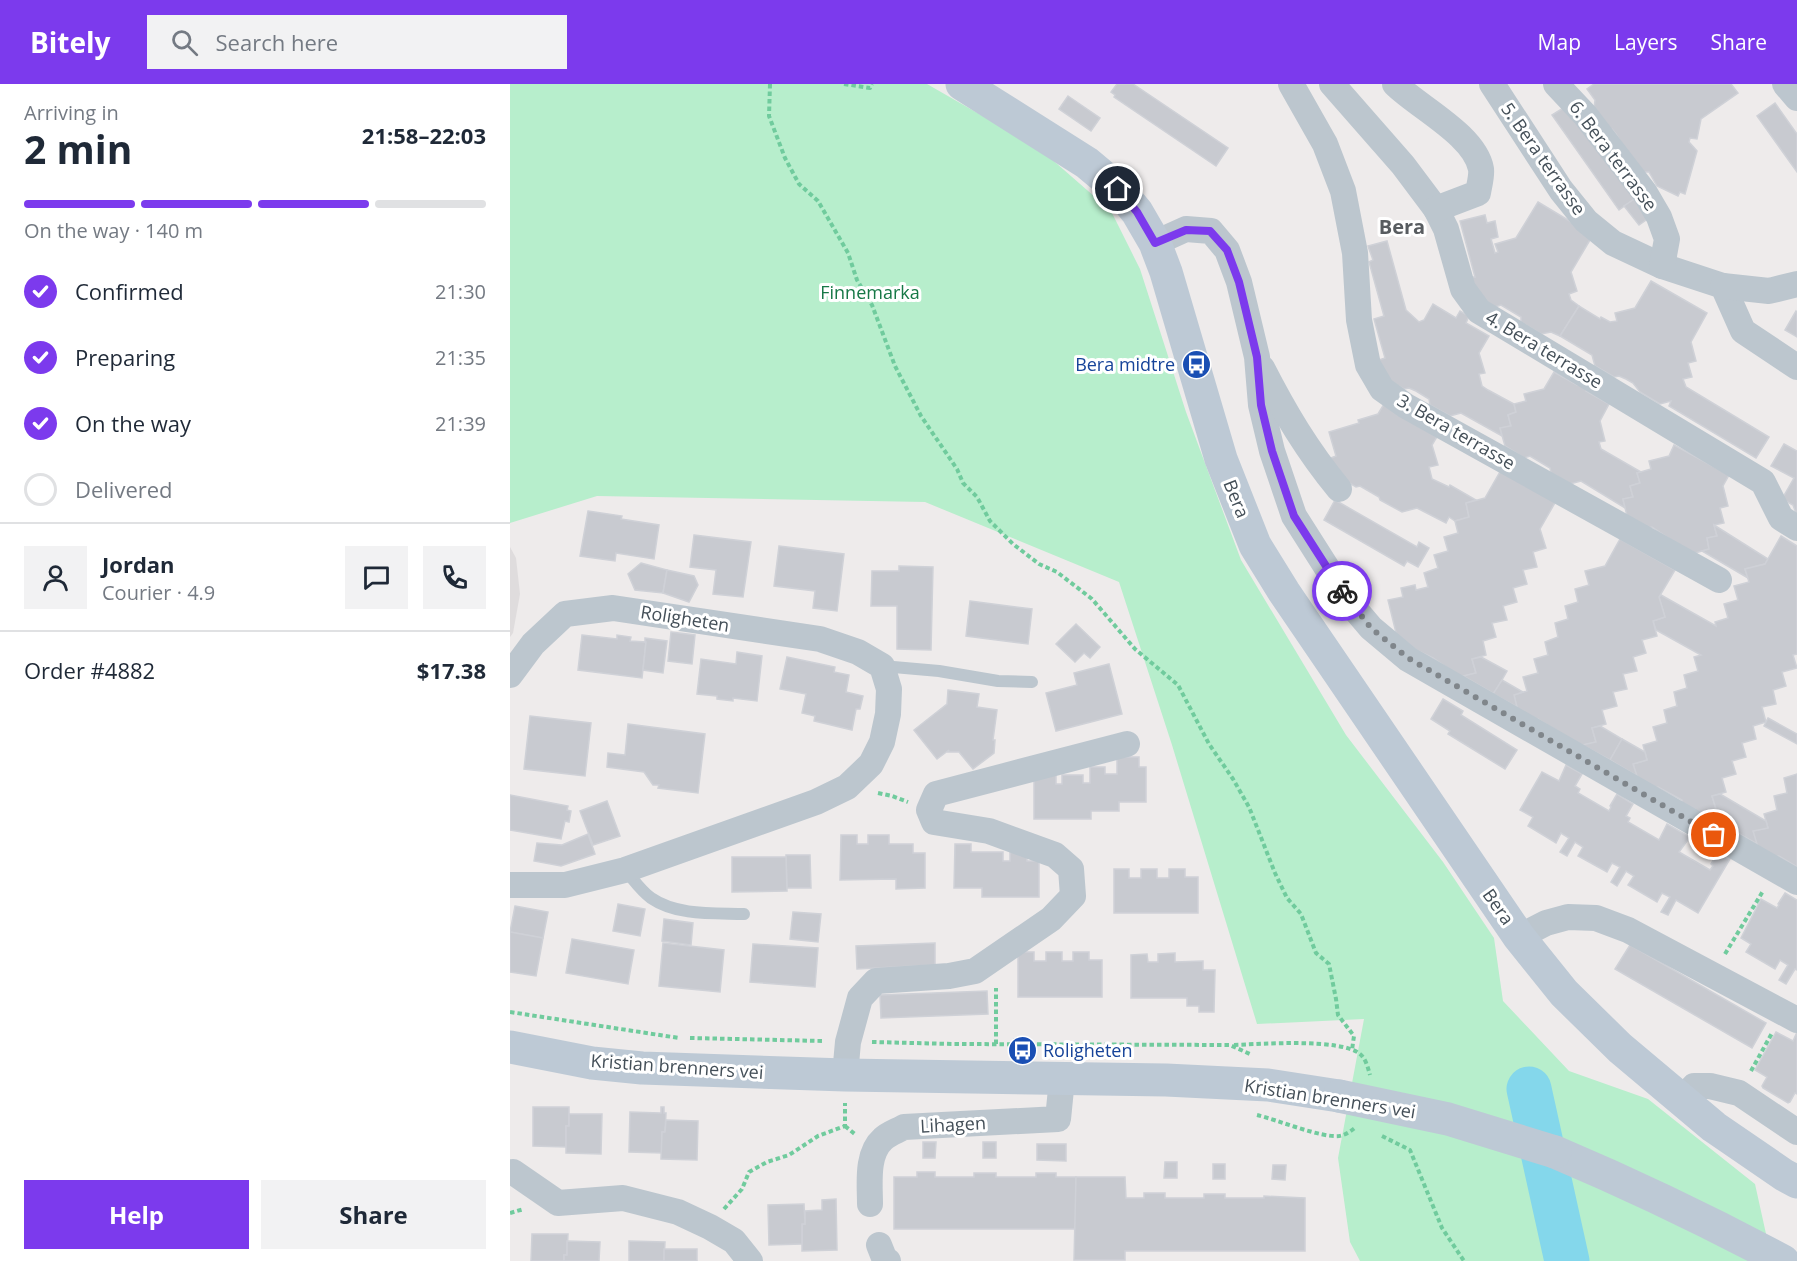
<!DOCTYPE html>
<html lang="en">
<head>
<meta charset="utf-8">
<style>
	:root { --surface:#fff; --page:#f2f2f3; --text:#1f2937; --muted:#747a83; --line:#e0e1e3; --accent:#7c3aed }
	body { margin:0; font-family:"Open Sans",sans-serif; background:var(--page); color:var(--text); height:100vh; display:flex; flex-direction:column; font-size:22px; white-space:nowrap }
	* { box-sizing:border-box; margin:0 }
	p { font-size:20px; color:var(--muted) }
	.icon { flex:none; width:33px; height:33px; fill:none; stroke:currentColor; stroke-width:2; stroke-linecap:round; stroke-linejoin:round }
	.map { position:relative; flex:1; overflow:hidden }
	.panel { display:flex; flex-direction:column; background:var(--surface); width:510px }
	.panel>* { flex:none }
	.pin { position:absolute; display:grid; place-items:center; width:51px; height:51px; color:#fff; margin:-26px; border:3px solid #fff; border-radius:50%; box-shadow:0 2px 6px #0007 }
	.courier { position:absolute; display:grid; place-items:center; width:60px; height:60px; margin:-30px; border:4px solid #7c3aed; border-radius:50%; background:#fff; color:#222; box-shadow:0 2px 8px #0007 }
	.headline em { font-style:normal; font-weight:700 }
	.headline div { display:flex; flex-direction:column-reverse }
	.headline { display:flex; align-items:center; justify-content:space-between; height:102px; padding:0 24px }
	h1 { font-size:39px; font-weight:700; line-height:45px }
	.bar { display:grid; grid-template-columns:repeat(4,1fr); gap:9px 6px; align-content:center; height:72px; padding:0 24px }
	.bar i { height:8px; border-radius:4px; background:var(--line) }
	.bar .selected { background:var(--accent) }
	.bar p { grid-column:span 4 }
	.line { display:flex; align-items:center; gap:15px; padding:0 24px; border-top:2px solid var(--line) }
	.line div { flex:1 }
	.round { display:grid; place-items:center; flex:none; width:63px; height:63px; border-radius:0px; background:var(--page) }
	ol { padding:0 24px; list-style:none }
	li { display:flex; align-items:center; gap:18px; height:66px }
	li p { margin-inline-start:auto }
	li .icon { padding:6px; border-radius:50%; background:var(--accent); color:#fff; stroke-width:4 }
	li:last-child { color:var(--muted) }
	li i { width:33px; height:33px; border:3px solid var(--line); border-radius:50% }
	.primary-button { display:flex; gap:12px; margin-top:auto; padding:12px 24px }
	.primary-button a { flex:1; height:69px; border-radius:0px; background:var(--accent); color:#fff; font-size:24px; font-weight:700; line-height:69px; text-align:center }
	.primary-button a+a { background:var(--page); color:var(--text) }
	header { display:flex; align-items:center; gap:36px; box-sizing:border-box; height:84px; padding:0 30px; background:var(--accent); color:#fff }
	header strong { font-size:28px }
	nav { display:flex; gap:33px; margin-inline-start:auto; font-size:21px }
	.search { width:420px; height:54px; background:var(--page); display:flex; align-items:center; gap:15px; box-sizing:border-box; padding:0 21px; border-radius:0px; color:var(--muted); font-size:22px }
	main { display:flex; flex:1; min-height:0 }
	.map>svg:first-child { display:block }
	.education { fill:#dfdcdd }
	.green { fill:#b7eecc }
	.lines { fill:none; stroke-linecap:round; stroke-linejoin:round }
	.river { stroke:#84d7eb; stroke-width:45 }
	.building { fill:#c8cad0; stroke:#cfd1d7; stroke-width:1.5 }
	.path { stroke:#70cb9d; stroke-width:4; stroke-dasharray:4.5 3; stroke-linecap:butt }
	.lane { stroke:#bcc6ce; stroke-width:12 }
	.street { stroke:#bcc6ce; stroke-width:26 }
	.secondary { stroke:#bdc9d5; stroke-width:33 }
	.secondary-bridge { stroke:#bdc9d5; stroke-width:33 }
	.done { stroke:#80868b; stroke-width:6; stroke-dasharray:0 10.8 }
	.route { stroke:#7c3aed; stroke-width:8 }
	.labels { text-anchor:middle; stroke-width:6; stroke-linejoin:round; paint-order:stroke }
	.street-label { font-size:18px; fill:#444f58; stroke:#fff }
	.park-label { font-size:18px; fill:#167846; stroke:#fff }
	.transit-label { font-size:18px; fill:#164399; stroke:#fff; text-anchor:end }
	.neighbourhood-label { font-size:20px; font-weight:bold; fill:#585c60; stroke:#fff }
</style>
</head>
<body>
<header>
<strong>Bitely</strong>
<div class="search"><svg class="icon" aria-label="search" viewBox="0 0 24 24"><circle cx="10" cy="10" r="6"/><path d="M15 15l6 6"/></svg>Search here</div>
<nav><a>Map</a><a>Layers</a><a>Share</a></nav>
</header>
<main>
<section class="panel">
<div class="headline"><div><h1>2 min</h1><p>Arriving in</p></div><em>21:58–22:03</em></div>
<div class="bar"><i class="selected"></i><i class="selected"></i><i class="selected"></i><i></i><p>On the way · 140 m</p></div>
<ol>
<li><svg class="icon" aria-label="check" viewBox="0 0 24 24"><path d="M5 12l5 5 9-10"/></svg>Confirmed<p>21:30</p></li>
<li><svg class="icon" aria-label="check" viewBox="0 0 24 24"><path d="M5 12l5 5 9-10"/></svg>Preparing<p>21:35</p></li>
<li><svg class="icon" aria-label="check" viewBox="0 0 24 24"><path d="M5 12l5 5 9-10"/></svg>On the way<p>21:39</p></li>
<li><i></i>Delivered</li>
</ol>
<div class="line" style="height:108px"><a class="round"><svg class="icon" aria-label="person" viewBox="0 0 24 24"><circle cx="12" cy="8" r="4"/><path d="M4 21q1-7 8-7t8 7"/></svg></a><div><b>Jordan</b><p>Courier · 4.9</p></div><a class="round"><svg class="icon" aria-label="chat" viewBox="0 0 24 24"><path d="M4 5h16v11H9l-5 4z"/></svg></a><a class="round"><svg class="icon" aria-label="phone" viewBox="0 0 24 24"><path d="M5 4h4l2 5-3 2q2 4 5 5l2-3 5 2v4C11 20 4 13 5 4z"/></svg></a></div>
<div class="line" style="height:78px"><div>Order #4882</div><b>$17.38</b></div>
<div class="primary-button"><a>Help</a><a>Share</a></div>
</section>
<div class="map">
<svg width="1287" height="1177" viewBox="0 0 1287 1177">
	<rect width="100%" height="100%" fill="#eeebeb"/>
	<polygon class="education" points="0,463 6,474 10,510 3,549 0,553"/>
	<polygon class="green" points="0,0 417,0 530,65 601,127 630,185 676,328 731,476 836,651 933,778 984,854 993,917 1059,987 1138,1015 1245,1100 1262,1177 850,1177 840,1158 828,1074 854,935 747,940 662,661 609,498 415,418 87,412 0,439"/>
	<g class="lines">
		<polyline class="river" points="1019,1005 1057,1177"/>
	</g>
	<g class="building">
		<polygon points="607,0 623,0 718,64 706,82 604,13 605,11 601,8"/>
		<polygon points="1084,0 1221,0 1228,9 1191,35 1187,55 1180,54 1179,58 1187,67 1175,110 1170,108 1168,112 1147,102 1139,88 1128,88 1106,50 1102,45 1097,44 1084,26 1085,16 1077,5"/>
		<polygon points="558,12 590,34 581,47 549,25"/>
		<polygon points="1265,19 1287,50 1287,88 1247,32"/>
		<polygon points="1058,21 1128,112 1109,126 1042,31"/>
		<polygon points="1129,112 1143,131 1129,141 1114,122"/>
		<polygon points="1028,118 1083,151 1061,188 1067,207 1059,210 1061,216 1069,222 1050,252 1041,248 1031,250 1011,238 1011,233 991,221 985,223 966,211 962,193 965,193 950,137 975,131 977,139 985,137 988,153 981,155 985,169 988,168 985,160 1006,154"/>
		<polygon points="877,157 896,226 909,238 914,236 923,220 946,234 950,227 959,232 956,239 979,252 969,269 975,289 969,290 972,302 978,306 1004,320 1006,328 998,331 1001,342 990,344 992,352 951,329 940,332 920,321 919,315 906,307 899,304 894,305 874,294 869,276 875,274 864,235 874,232 859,178 863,176 858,162"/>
		<polygon points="1141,197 1197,229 1181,258 1186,277 1178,279 1182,293 1173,295 1176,303 1259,353 1246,374 1159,322 1161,317 1150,320 1130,308 1123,299 1116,295 1109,292 1104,293 1085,282 1082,271 1050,252 1069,222 1090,235 1091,233 1100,238 1107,237 1105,229 1125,224"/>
		<polygon points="1286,227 1287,228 1287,253 1275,246"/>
		<polygon points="1044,288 1067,301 1070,296 1080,301 1076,307 1099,320 1090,337 1095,357 1089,358 1091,365 1131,388 1127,389 1130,399 1120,402 1123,413 1113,415 1115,424 1071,397 1060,400 1041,389 1040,384 1020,372 1014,374 995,362 990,344 1001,342 998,331 1006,328 1004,320 1016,317 1014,310 1034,305"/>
		<polygon points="874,320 928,351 922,361 928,381 919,383 922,395 939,403 940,401 966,416 956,419 959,433 945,437 939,433 936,439 907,424 892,428 870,416 869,413 850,402 846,403 826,391 821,374 826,372 819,348 849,339 848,336 868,330"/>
		<polygon points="1274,360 1287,367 1287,432 1283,421 1272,415 1284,394 1261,382"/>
		<polygon points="1164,361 1219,391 1213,402 1218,422 1210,424 1214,439 1204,441 1207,452 1197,454 1199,465 1182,470 1142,443 1137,444 1117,432 1113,415 1123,413 1120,402 1130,399 1127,389 1141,385 1139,377 1159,372"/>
		<polygon points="991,386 1046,417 1030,445 1036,464 1023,468 1027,483 1013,486 1017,500 1003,504 1007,518 993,522 997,536 982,539 986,553 973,557 976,571 962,575 966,589 950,593 923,574 888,557 878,516 893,513 891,504 905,501 906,506 918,503 914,489 928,484 924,471 938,467 934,453 948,449 945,437 959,433 956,419 975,414"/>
		<polygon points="825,416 907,463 909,458 919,464 908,483 897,477 894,482 814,436"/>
		<polygon points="78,427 112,432 111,435 149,441 144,475 106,469 105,477 70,472"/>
		<polygon points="1204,441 1258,475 1255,480 1235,485 1238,494 1192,467 1199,465 1197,454 1207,452"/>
		<polygon points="184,451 241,458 233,513 203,510 206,486 180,483"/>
		<polygon points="1271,452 1287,462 1287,570 1283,571 1287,584 1272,588 1276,602 1263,606 1266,620 1252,623 1256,638 1243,642 1246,655 1232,659 1236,673 1222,677 1226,690 1212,694 1216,708 1202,712 1206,725 1190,730 1172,720 1172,716 1148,703 1144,704 1127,694 1123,680 1137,676 1133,661 1147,657 1143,643 1157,639 1154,626 1167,622 1164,608 1177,604 1174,591 1188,587 1184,573 1191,571 1146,546 1143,537 1155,533 1149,513 1151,511 1206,542 1205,538 1218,534 1214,520 1228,516 1224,502 1239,498 1235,485 1255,480"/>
		<polygon points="1110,455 1165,486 1149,513 1155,533 1143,537 1147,552 1132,556 1136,569 1123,573 1127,587 1113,590 1117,605 1103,608 1107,622 1092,626 1096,640 1082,644 1086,658 1070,662 1028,635 1025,636 1007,625 1004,611 1017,607 1013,593 1028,589 1024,575 1038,571 1035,558 1048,553 1045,539 1058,535 1055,522 1068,518 1065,505 1079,501 1075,487 1095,482"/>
		<polygon points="269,462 334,470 327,527 303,524 305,507 264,502"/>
		<polygon points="131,479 157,486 153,509 125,506 118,490"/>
		<polygon points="389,482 423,483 421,566 387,565 387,522 361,522 362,487 389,487"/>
		<polygon points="157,486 184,492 188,501 179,518 153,509"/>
		<polygon points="460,517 522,525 518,560 456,552"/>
		<polygon points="566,540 590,563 580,574 574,569 565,578 546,560"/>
		<polygon points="161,548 185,551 182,580 158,577"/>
		<polygon points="72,551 107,555 107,551 121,553 120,557 136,558 132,594 68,586"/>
		<polygon points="135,554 157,557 153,589 133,586 136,558 135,558"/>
		<polygon points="227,568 252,572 247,617 223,614 223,617 207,615 207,612 187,610 191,575 226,580"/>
		<polygon points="277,573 325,583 324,588 339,591 336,608 353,612 350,625 346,625 342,646 304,637 305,632 292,629 296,610 270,605"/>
		<polygon points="971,573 997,587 984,610 953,592 966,589 962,575"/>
		<polygon points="599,580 612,630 546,647 536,609 567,601 564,589"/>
		<polygon points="992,596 1013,608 1004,611 1007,623 983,610"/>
		<polygon points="438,606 469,610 467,623 487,626 483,656 485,656 484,669 463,685 449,668 438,668 439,666 427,675 404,646 437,620"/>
		<polygon points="933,615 953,627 951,631 1007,666 995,685 938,650 940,647 921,635"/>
		<polygon points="20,632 81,639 75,692 14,685"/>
		<polygon points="1258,634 1287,650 1287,660 1254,642"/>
		<polygon points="118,640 195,650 188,709 148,704 149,701 143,701 134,688 97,683 98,669 115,671"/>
		<polygon points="1090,642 1112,655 1100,676 1072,661 1086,658 1082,644"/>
		<polygon points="1112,655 1135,668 1137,676 1123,680 1127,692 1100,676"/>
		<polygon points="607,673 629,673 629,683 636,683 636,718 609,718 609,727 581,727 581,735 524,735 524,691 546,691 546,700 552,700 552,691 573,691 573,699 580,699 580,683 595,683 595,690 607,690"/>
		<polygon points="1056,681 1072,690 1065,702 1070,705 1068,709 1099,727 1101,723 1100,722 1107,710 1123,720 1116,732 1120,734 1118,738 1149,756 1157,740 1180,753 1169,768 1200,786 1203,782 1201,780 1207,770 1220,775 1188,829 1166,816 1158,831 1151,828 1160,813 1152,809 1147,818 1118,801 1124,792 1116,787 1107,802 1101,798 1110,783 1102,779 1097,788 1068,772 1073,763 1065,758 1057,772 1050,768 1059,754 1051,749 1046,759 1018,742 1023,733 1010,726 1032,688 1049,697"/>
		<polygon points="1287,690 1287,783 1269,772 1264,773 1247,763 1243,747 1258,744 1254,730 1267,726 1264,712 1277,709 1274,694"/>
		<polygon points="1210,710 1256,737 1258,744 1243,747 1247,760 1193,729 1206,725 1202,712"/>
		<polygon points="0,711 58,722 57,726 61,727 59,738 55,737 51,755 0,746"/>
		<polygon points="97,717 110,752 83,761 70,727"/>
		<polygon points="78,750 85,770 51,782 24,777 27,759 52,761"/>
		<polygon points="331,751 347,751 347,760 358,760 358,751 379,751 379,760 403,760 403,769 415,769 415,804 386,805 386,795 330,796"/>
		<polygon points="445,760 461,760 461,768 493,768 493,777 500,777 500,768 517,768 517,777 529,777 529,813 472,813 472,804 444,804"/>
		<polygon points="276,771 300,771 301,804 277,804"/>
		<polygon points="222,773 276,773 277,807 222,808"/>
		<polygon points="604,785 619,785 619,794 631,794 631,785 647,785 647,794 659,794 659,785 675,785 675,793 688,793 688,829 604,829"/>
		<polygon points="1275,809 1287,816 1287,886 1285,885 1276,900 1269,896 1278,881 1270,876 1265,885 1236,868 1241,860 1231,854 1251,815 1267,824 1269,821 1268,820"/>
		<polygon points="108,820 135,825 130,852 103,847"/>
		<polygon points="5,822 38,828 33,854 0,848"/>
		<polygon points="283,828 311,830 308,858 280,855"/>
		<polygon points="154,835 183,839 181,861 152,857"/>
		<polygon points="0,848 33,854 26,892 0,888"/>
		<polygon points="62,855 124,866 118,900 56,889"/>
		<polygon points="153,859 214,866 210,908 149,902"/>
		<polygon points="425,859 425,881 347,885 346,862"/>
		<polygon points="243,860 308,864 305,903 240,898"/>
		<polygon points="1120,861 1256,939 1242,964 1105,885"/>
		<polygon points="508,868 524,868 524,877 536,877 536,868 552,868 552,877 563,877 563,868 579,868 579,876 592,876 592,913 508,913"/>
		<polygon points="665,869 665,878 693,877 693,886 705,886 704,928 689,928 689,922 677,922 677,914 621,914 621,871 637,870 638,878 648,878 648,870"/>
		<polygon points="477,907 478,930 371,934 370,911"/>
		<polygon points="1266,948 1283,957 1287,948 1287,1010 1285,1009 1280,1018 1278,1019 1253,1004 1252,1002 1257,993 1245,986"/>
		<polygon points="23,1023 59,1023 59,1042 56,1042 56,1063 23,1062"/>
		<polygon points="151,1023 154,1023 154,1029 156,1029 155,1048 152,1048 152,1069 119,1068 120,1028 151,1029"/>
		<polygon points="59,1030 92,1030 91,1070 56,1069 56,1042 59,1042"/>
		<polygon points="156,1036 188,1037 187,1076 151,1075 152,1048 155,1048"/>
		<polygon points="413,1058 426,1058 425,1074 413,1074"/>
		<rect x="473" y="1058" width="13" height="16"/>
		<polygon points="527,1060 556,1060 556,1077 527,1076"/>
		<polygon points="655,1078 667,1078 667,1094 654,1094"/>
		<rect x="703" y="1080" width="12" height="15"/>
		<polygon points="763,1081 776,1081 775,1096 762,1095"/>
		<polygon points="407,1088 425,1088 425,1093 464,1093 464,1089 486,1089 486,1093 526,1093 526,1089 546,1089 546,1093 566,1093 566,1145 384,1145 384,1093 407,1093"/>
		<polygon points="566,1093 615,1093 616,1114 634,1114 634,1109 655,1109 655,1114 694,1114 694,1110 715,1110 715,1114 754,1114 754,1112 795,1114 795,1167 615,1167 615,1176 564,1176"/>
		<polygon points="326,1115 327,1166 292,1167 292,1140 295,1140 295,1127 312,1126 312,1116"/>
		<polygon points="294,1120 295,1140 292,1140 292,1160 259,1161 258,1121"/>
		<polygon points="22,1150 58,1150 57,1171 54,1171 54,1177 21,1177"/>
		<polygon points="57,1157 90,1158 89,1177 54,1177 54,1171 57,1171"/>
		<polygon points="119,1157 155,1158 154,1177 119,1177"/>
		<rect x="154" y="1165" width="33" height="12"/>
	</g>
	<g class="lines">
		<g class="path">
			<polyline points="260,0 259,32 275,74 289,100 308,117 338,169 347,196 362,221 385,282 411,332 447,385 453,399 467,413 480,437 503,460 529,480 547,488 582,515 625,565 668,601 699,660 723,695 739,723 765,789 777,814 791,830 806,869 819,880 826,915 828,931 844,952 842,966"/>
			<polyline points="334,0 360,4 362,0"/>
			<polyline points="368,709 382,712 398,718"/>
			<polyline points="1215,870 1253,807"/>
			<polyline points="0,928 169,954"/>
			<polyline points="180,954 313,957"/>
			<polyline points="362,958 444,960 720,961 740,970"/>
			<polyline points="486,960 486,904"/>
			<path d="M724,961c27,-1 107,-7 126,9 6,5 8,14 10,21"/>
			<polyline points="1241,987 1262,949"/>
			<path d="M747,1031c21,5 64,23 82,21 7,-1 12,-5 17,-9"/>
			<polyline points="335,1042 346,1051"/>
			<polyline points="872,1052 900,1066 932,1144 954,1177"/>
			<polyline points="214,1125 232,1105 239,1088 257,1078 279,1071 308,1052 335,1042 335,1019"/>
			<polyline points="0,1129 14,1125"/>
		</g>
		<g class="lane">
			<polyline points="372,582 429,587 488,597 522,598"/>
			<path d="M115,786c8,9 16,21 26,28 26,18 63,15 93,16"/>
		</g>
		<g class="street">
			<polyline points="781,0 815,60 833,107 845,169 849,236 858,281 872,305 896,322 1209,496"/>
			<polyline points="822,0 893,81 926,125 936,145 953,205 969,227 1253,398 1271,434 1287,444"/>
			<path d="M885,0c23,23 80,51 86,85 1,7 -2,17 -3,24l-42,16"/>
			<polyline points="982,0 1051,106 1076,137 1103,159 1152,182 1213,202 1233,247 1287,283"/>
			<polyline points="1046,0 1075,31 1135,109 1149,133 1157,155 1152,182"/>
			<polyline points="1275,0 1287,14"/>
			<polyline points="645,159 676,145 701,147 717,166 729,198 747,273 751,321 762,367 784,432 838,517 861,544 898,575 1287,798"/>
			<polyline points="1213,202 1259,207 1287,200"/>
			<path d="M752,284c23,45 45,82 77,121"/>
			<polyline points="0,591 23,560 55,530 103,524 310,555 348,568 372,582 379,605 378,630 372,658 361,680 337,703 306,718 115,786 55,801 0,801"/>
			<polyline points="1009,853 1036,839 1058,833 1086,834 1118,846 1287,936"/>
			<polyline points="335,991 338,958 350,914 366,897 439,892 465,887 541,835 563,812 561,785 545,771 479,747 424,738 419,726 426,710 617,660"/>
			<polyline points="1171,1016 1184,1002 1200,1002 1229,1009 1287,1048"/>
			<polyline points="3,1088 48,1119 113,1114 168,1128 200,1143 224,1157 240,1177"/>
			<path d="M360,1120c0,-20 -4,-50 13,-65 5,-5 14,-8 21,-12l154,-8 4,-40"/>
			<polyline points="369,1161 375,1176 378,1177"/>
		</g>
		<g class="secondary">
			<polyline points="452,0 577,79 608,105 627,128 645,159 656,188 711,375 745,461 774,508 1009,853 1054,909 1110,964 1204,1043 1274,1091 1287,1098"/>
			<polyline points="0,963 82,979 132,984 335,991 656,996 758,1001 829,1012"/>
			<path d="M1045,1068c78,33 153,69 228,109"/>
		</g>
		<polyline class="secondary-bridge" points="829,1012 938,1035 1045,1068"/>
	</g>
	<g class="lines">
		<polyline class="done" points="832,507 861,544 898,574 1204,751"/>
		<polyline class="route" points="608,105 627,128 645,159 676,146 700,147 717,166 729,198 747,273 751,321 762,367 784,432 832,507"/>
	</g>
	<defs>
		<symbol id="bus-disc" viewBox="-11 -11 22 22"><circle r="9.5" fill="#1a4fb4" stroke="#fff"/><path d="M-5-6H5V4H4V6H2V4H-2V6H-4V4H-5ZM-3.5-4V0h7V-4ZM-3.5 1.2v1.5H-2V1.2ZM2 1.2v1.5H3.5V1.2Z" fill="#fff"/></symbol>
	</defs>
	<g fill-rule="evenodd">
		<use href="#bus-disc" x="670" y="264" width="33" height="33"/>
		<use href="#bus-disc" x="496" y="950" width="33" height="33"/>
	</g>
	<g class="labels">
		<g class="street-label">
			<text transform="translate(1103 72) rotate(53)" y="6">6. Bera terrasse</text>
			<text transform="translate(1033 75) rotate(55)" y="6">5. Bera terrasse</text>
			<text transform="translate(1034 266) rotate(31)" y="6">4. Bera terrasse</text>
			<text transform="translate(946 348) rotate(30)" y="6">3. Bera terrasse</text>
			<text transform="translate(726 415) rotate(68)" y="6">Bera</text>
			<text transform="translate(175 535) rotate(9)" y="6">Roligheten</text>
			<text transform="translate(988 823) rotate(55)" y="6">Bera</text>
			<text transform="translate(167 983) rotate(4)" y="6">Kristian brenners vei</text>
			<text transform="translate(820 1015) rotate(9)" y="6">Kristian brenners vei</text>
			<text transform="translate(443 1041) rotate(-3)" y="6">Lihagen</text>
		</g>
		<g class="park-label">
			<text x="360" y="215">Finnemarka</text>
		</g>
		<g class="transit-label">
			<text x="665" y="287">Bera midtre</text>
			<text x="533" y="973" text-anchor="start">Roligheten</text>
		</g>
		<g class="neighbourhood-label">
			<text x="892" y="150">Bera</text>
		</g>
	</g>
</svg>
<div class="pin" style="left:1204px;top:751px;background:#ea580c"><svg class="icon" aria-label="bag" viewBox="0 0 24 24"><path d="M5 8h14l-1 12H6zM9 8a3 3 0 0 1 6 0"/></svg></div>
<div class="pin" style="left:608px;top:105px;background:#1f2937"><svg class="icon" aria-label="home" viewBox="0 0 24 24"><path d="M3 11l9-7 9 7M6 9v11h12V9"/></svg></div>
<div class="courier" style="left:832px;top:507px"><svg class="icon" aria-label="bike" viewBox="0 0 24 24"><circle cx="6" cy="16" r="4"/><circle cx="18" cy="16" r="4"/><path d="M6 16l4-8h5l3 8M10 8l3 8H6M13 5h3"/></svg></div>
</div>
</main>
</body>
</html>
